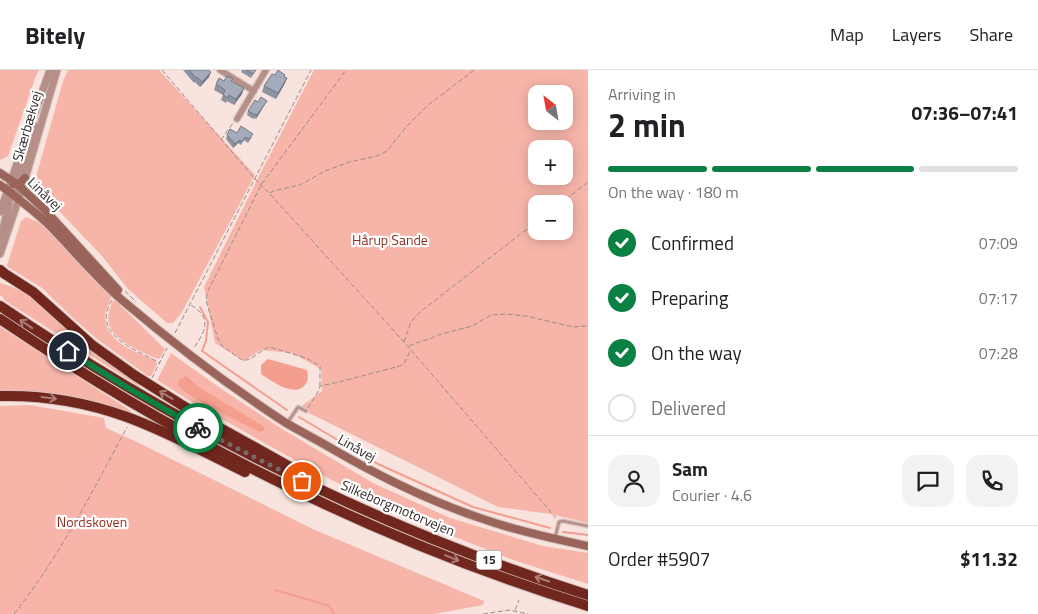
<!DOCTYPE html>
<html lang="en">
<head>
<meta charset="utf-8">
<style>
	:root { --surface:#fff; --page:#f2f2f2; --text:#202124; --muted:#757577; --line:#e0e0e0; --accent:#0b8043 }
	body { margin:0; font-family:"Titillium Web",sans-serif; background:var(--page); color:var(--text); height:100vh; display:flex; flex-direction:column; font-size:19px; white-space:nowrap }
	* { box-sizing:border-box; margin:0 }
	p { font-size:16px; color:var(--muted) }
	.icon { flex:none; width:28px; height:28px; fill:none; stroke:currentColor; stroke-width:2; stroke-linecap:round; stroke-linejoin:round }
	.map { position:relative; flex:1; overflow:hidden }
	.side { display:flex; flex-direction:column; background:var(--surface); width:450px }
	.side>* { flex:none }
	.needle { width:32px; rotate:329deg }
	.buttons { position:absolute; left:528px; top:15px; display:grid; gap:10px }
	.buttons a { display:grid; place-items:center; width:45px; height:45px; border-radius:10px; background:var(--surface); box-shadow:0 2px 12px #0003; font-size:25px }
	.pin { position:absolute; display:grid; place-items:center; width:42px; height:42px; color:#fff; margin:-21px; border:2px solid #fff; border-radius:50%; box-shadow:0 1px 5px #0007 }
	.courier { position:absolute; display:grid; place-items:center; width:50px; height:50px; margin:-25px; border:4px solid #0b8043; border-radius:50%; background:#fff; color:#222; box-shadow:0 1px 6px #0007 }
	.headline em { font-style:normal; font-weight:700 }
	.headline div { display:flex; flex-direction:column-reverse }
	.headline { display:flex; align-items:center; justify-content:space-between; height:85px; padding:0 20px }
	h1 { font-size:32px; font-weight:700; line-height:38px }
	.bar { display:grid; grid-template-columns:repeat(4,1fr); gap:8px 5px; align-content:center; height:60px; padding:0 20px }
	.bar i { height:6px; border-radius:4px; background:var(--line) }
	.bar .selected { background:var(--accent) }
	.bar p { grid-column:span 4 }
	.line { display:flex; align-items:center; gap:12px; padding:0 20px; border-top:1px solid var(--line) }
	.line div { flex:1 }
	.round { display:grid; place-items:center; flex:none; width:52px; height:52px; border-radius:15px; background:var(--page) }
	ol { padding:0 20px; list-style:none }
	li { display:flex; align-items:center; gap:15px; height:55px }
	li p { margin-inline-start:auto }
	li .icon { padding:5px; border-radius:50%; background:var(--accent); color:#fff; stroke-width:4 }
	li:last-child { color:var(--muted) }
	li i { width:28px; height:28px; border:2px solid var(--line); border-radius:50% }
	header { display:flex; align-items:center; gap:30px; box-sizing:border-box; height:70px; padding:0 25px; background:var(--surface); border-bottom:1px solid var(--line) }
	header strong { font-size:24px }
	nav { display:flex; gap:28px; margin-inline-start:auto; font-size:18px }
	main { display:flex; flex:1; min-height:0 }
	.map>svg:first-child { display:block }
	.green { fill:#f7b5a9; fill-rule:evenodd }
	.water { fill:#f49e8e }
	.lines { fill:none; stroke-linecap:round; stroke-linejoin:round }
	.stream { stroke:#f49e8e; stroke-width:2 }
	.service-casing { stroke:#d4c2be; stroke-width:5 }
	.minor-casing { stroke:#d4c2be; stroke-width:8 }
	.tertiary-casing { stroke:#d4c2be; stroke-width:9 }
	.secondary-casing { stroke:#d4c2be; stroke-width:10 }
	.motorway-casing { stroke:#d4c2be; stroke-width:12 }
	.path { stroke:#9b8c89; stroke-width:1; stroke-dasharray:5 2.5; stroke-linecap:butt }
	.service { stroke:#b58f88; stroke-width:2.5 }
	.minor { stroke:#b58f88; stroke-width:5.5 }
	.tertiary { stroke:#b58f88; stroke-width:7 }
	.secondary { stroke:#9a645a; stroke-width:8 }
	.motorway { stroke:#71271d; stroke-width:10 }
	.wall { fill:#8d93a1 }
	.shaded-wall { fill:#737883 }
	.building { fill:#a4abbb; stroke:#737883 }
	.oneway { stroke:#aa7d77 }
	.done { stroke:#776a68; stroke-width:5; stroke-dasharray:0 9 }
	.route { stroke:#0b8043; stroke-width:6 }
	.labels { text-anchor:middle; stroke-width:4.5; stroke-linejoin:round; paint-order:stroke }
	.shield { fill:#fff; stroke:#6f6968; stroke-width:1 }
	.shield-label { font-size:12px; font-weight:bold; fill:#312928 }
	.street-label { font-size:14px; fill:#312928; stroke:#fff }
	.park-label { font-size:14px; fill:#932f22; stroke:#fff }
</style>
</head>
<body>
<header>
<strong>Bitely</strong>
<nav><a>Map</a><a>Layers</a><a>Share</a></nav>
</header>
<main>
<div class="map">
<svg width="588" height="544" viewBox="0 0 588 544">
	<rect width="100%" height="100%" fill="#f8e3df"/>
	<g class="green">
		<polygon points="0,0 39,0 36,6 8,86 0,90"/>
		<polygon points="68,0 159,0 255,105 182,242 173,253 167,253 128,219 102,186 39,120 36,107 63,11"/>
		<path d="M314,0h274v453l-38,-9 -52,-7 -199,-99 23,-17 -1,-22 -29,-16 -31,-3 -17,11 -29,-18 -11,-56 54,-109zM536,24h28v27h-28zM536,79h28v27h-28zM536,134h28v27h-28z"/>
		<path d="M26,147l12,5 4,3 69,70c0,7 -6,14 -6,22 1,26 32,35 51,44l1,4 -6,11h-3l-51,-37 -24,-21 -31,-30 -34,-21 -1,-2 14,-44z"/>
		<path d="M0,213c34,9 49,33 75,54 21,17 45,32 67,47l-2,3 -136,-87 -1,-3 -3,-2z"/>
		<path d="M113,231h3l49,48 -5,9 -3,1c-24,-12 -62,-24 -44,-58z"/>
		<polygon points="0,257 131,341 129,345 0,322"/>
		<polygon points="171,283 220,318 282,359 373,413 450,448 543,476 588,483 588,514 513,490 407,448 312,400 187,329 157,310"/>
		<polygon points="30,335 104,348 106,358 139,373 315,460 484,531 483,535 434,544 0,544 0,336"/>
	</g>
	<g class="water">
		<path d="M268,289l39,11c1,5 2,10 -2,15 -11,13 -33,-4 -44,-11v-9z"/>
		<path d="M186,306l14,12 58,35 6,4v3l-4,2c-14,-7 -78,-37 -83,-48l2,-4z"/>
	</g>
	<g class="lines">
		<g class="stream">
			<polyline points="200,237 208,252 206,271 202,281 287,340"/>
			<polyline points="299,347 378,394 473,437 550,458"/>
			<polyline points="563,462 588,465"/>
			<polyline points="275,520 320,533 329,536 334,544"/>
		</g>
		<defs>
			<g id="service">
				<polyline points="288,352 298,337 306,341"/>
				<polyline points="555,468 559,452 563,451 588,456"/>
			</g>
			<g id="minor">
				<polyline points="220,0 254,21"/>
				<polyline points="237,49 266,0"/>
			</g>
			<g id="tertiary">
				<polyline points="19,129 16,122 16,118 34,55"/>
				<polyline points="0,142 50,0"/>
				<polyline points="1,168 12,120"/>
				<polyline points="0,184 22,119 57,0"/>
			</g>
			<g id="secondary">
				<polyline points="0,103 17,114 44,139 118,220"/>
				<polyline points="13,114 20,113 25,108"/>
				<path d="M0,115c16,12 32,24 47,38 25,25 48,54 76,78 52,44 106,85 163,122 14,8 29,16 43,24 51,30 104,56 160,74 32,11 66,18 99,25"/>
			</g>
			<g id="motorway">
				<polyline points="0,200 5,204 33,222 92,275 134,305 204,349 301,403"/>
				<path d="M0,236c182,123 379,223 588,289"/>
				<path d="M0,249c181,123 379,222 588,287"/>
				<path d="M0,326c43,-1 86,6 127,21 41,15 79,36 118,55"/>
			</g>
		</defs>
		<use href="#service" class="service-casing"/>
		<use href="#minor" class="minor-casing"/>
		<use href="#tertiary" class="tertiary-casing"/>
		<use href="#secondary" class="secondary-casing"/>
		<use href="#motorway" class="motorway-casing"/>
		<g class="path">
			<polyline points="162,0 255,109 270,124 404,272 556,448"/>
			<polyline points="221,70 233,53"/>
			<polyline points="270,123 273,121 300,115 325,101 349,92 377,86 387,81 406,57 427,36 474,0"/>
			<polyline points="560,134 588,112"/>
			<polyline points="125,221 136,232"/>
			<path d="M112,230c-22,35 25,50 48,63"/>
			<path d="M191,235c22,13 14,28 2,44"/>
			<polyline points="175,263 311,0"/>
			<polyline points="404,272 411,252 420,242 536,152"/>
			<polyline points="409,276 416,273 430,269 438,265 472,256 491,245 506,244 526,246 573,257 588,256"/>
			<polyline points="152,308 167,278"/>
			<path d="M320,316v-20l-14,-8 -36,-11c-11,3 -18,15 -28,13l-20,-14 -4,-7 -11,-35 -1,-5 2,-8 53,-106 85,-115"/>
			<polyline points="308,338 319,320 320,316 339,312 400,296 405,292 410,281"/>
			<polyline points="515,540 519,530"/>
			<path d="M14,544c45,-57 79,-123 113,-187"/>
			<polyline points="483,544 509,540 528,544"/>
		</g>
		<use href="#service" class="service"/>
		<use href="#minor" class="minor"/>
		<use href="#tertiary" class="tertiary"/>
		<use href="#secondary" class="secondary"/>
		<use href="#motorway" class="motorway"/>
	</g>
	<g class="wall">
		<polygon points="183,0 208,0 209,7 200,17 195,12 194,13"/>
		<polygon points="242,0 256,0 251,8 241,2"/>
		<polygon points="275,5 285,7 287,8 285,13 276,29 262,22 264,16"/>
		<polygon points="224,11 232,11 242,24 234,35 227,31 226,33 221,30 223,25 214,20 216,14"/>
		<polygon points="267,31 265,34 256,49 254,48 253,49 247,45 248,41 258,32"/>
		<polygon points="237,63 252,67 248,73 244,70 241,75 238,73 233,78 226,69 227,65"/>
	</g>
	<g class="shaded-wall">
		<polygon points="211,2 209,7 200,17 202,12"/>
		<polygon points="287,8 285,13 276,29 278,23"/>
		<polygon points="244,18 242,24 234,35 236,29"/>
		<polygon points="267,31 265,34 256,49 257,45"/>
		<polygon points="240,70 238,73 233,78 235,74"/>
	</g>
	<g class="building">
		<polygon points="189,0 208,0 211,2 202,12 197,7 196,8"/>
		<polygon points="246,0 256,0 253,4"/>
		<polygon points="278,0 285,5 284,7 287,8 278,23 264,16 272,4 275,5"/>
		<polygon points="227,6 233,9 231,11 244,18 236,29 229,25 228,28 223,25 225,20 216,14 219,8 224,11"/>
		<polygon points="261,27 267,31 257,45 255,44 255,45 248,41 255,30 258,32"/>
		<polygon points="241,56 253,64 249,69 245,67 242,72 240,70 235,74 227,65 230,59 237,63"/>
	</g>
	<defs><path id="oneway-shaft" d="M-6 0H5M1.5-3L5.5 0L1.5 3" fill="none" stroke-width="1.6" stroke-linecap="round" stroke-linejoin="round" transform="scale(1.25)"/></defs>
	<g class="oneway">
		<use href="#oneway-shaft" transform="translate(26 254) rotate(-146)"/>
		<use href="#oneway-shaft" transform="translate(166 325) rotate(-149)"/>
		<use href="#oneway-shaft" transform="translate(49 328) rotate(7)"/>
		<use href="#oneway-shaft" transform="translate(452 488) rotate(22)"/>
		<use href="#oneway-shaft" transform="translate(542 509) rotate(-161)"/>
	</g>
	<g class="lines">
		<polyline class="done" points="198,358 258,389 302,411"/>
		<polyline class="route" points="68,281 128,318 198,358"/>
	</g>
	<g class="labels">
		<rect class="shield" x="476.5" y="480.5" width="25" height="19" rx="4"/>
		<g class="shield-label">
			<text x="489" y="494">15</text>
		</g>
		<g class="street-label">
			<text transform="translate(27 56) rotate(-74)" y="5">Skærbækvej</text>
			<text transform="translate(45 124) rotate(44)" y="5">Linåvej</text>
			<text transform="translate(357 378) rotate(29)" y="5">Linåvej</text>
			<text transform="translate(398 438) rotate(23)" y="5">Silkeborgmotorvejen</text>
		</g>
		<g class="park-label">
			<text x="390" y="175">Hårup Sande</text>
			<text x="92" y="457">Nordskoven</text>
		</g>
	</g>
</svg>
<div class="buttons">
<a><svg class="needle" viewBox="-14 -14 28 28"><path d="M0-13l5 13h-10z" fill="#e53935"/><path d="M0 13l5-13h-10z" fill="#757577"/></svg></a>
<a>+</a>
<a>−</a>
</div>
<div class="pin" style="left:302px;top:411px;background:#ea580c"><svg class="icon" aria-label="bag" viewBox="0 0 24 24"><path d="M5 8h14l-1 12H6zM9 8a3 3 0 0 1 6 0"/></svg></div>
<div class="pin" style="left:68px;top:281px;background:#1f2937"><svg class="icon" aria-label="home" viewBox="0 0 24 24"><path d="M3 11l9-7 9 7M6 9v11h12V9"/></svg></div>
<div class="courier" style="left:198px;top:358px"><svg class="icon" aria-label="bike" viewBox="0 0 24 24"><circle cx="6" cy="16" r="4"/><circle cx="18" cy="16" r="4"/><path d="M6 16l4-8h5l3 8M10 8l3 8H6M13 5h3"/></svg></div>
</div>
<section class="side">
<div class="headline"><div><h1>2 min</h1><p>Arriving in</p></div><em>07:36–07:41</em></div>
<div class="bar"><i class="selected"></i><i class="selected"></i><i class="selected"></i><i></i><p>On the way · 180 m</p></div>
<ol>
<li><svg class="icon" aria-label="check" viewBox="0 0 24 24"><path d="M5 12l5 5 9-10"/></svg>Confirmed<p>07:09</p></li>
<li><svg class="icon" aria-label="check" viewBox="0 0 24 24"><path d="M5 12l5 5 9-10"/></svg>Preparing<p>07:17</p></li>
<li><svg class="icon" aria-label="check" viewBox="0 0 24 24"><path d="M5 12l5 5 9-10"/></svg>On the way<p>07:28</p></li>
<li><i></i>Delivered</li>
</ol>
<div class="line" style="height:90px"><a class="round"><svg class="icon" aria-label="person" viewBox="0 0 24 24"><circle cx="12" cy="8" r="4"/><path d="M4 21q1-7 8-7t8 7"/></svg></a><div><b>Sam</b><p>Courier · 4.6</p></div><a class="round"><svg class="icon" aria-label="chat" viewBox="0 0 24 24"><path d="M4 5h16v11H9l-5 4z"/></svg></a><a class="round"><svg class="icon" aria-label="phone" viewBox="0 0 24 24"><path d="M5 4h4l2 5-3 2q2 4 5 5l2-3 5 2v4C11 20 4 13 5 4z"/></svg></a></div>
<div class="line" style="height:65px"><div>Order #5907</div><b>$11.32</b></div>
</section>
</main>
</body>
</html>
